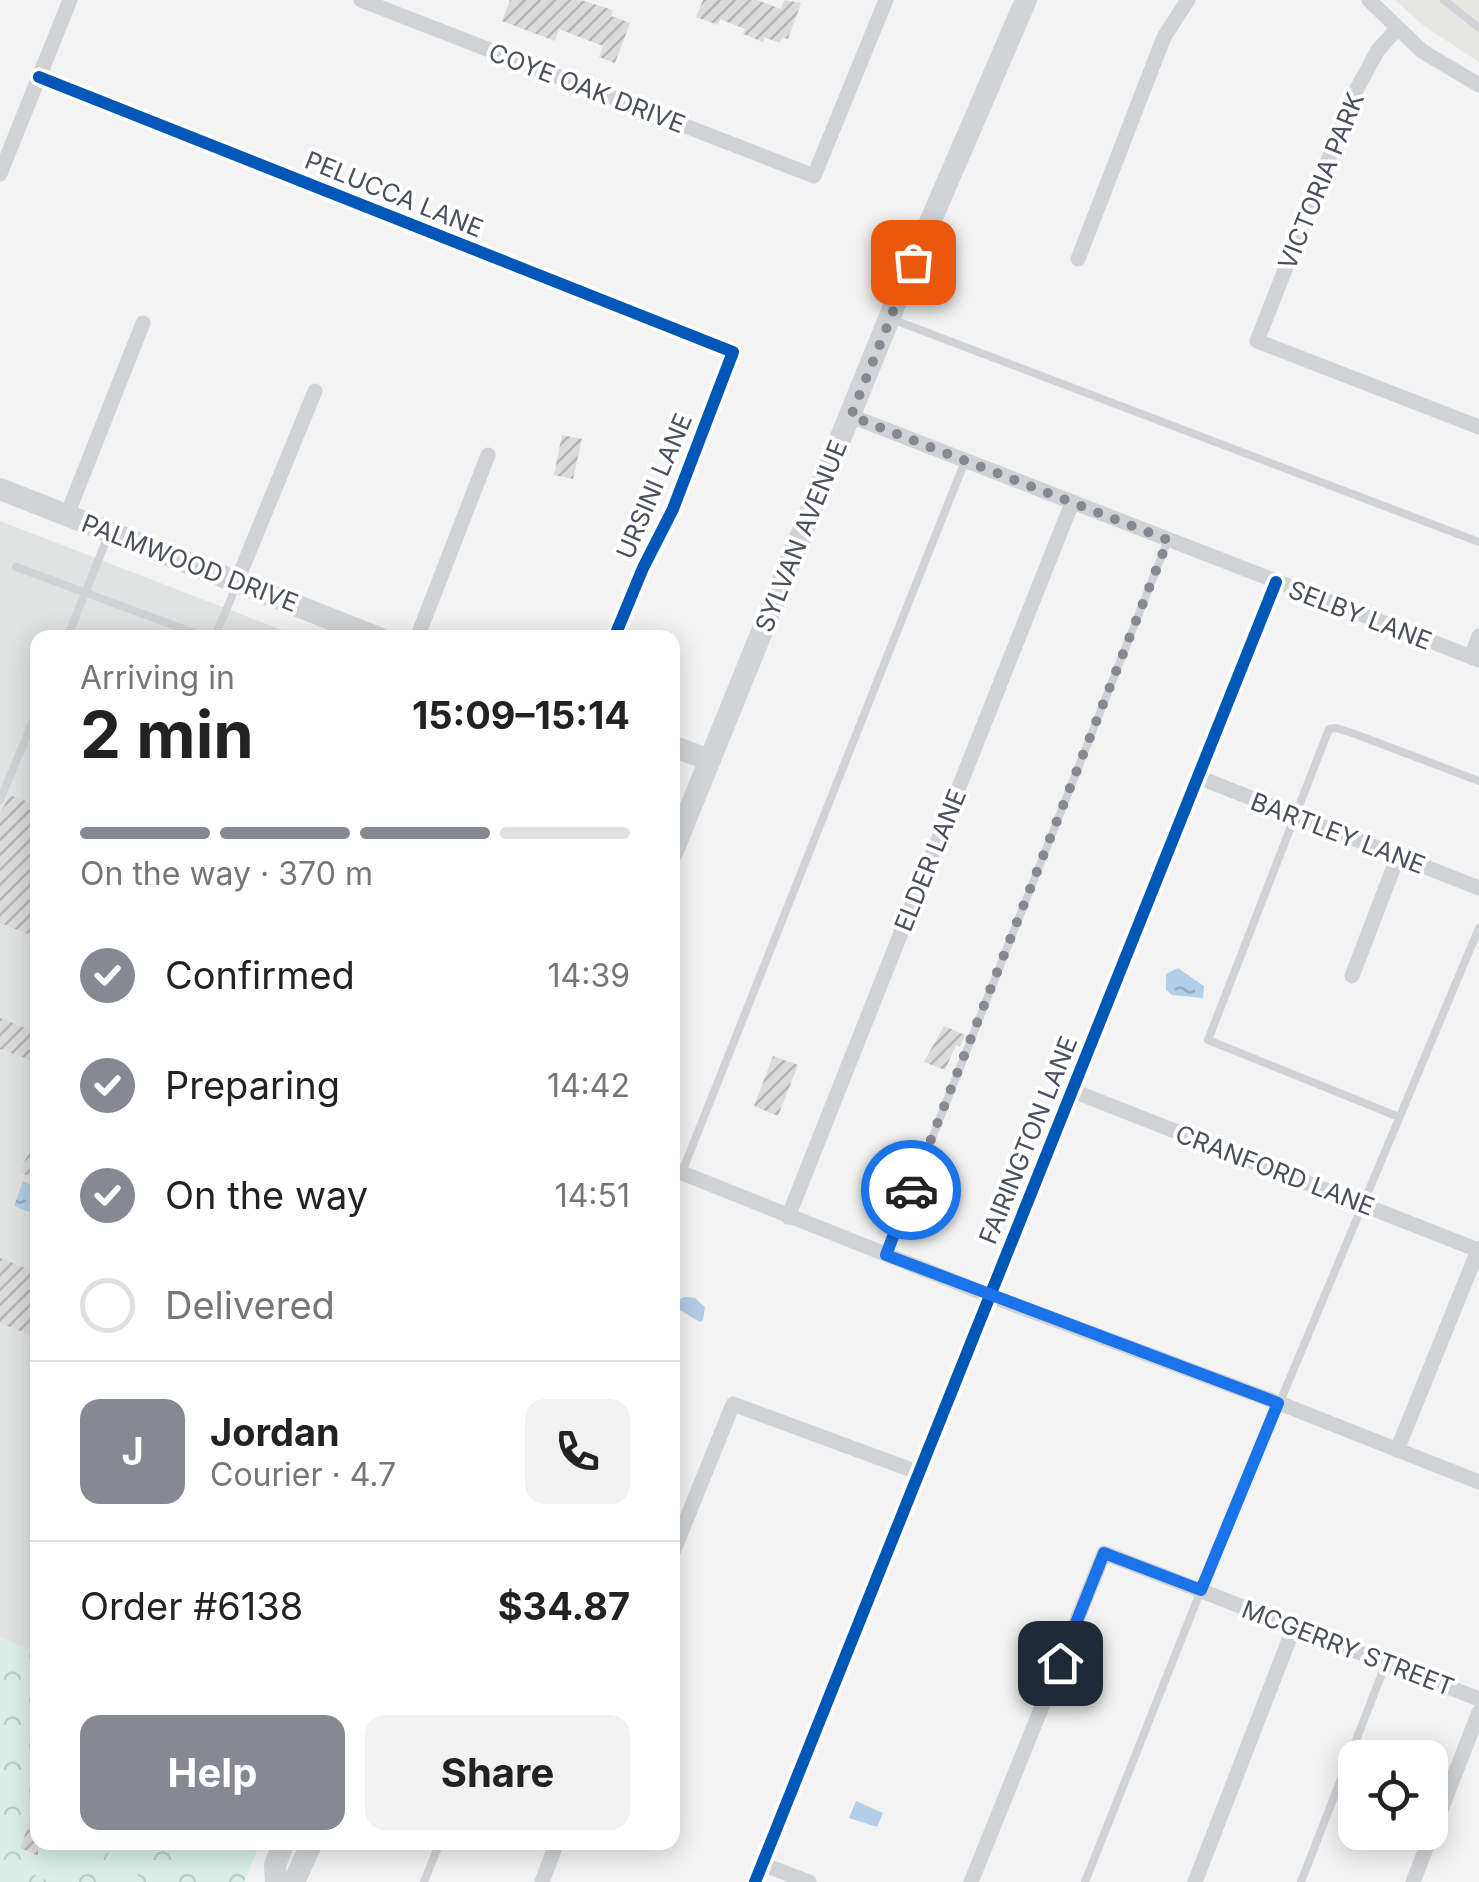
<!DOCTYPE html>
<html lang="en">
<head>
<meta charset="utf-8">
<style>
	:root { --surface:#fff; --page:#f2f2f2; --text:#222; --muted:#767676; --line:#e0e0e0; --accent:#868992 }
	body { margin:0; font-family:Inter,sans-serif; background:var(--page); color:var(--text); height:100vh; display:flex; flex-direction:column; font-size:38px; white-space:nowrap }
	* { box-sizing:border-box; margin:0 }
	p { font-size:32px; color:var(--muted) }
	.icon { flex:none; width:55px; height:55px; fill:none; stroke:currentColor; stroke-width:2; stroke-linecap:round; stroke-linejoin:round }
	.map { position:relative; flex:1; overflow:hidden }
	.drawer { position:absolute; left:30px; top:630px; width:650px; height:1220px; display:flex; flex-direction:column; background:var(--surface); border-radius:20px; box-shadow:0 5px 25px #0003 }
	.drawer>* { flex:none }
	.tools { position:absolute; left:1338px; top:1740px; display:grid; gap:20px }
	.tools a { display:grid; place-items:center; width:110px; height:110px; border-radius:20px; background:var(--surface); box-shadow:0 5px 25px #0003; font-size:50px }
	.pin { position:absolute; display:grid; place-items:center; width:85px; height:85px; color:#fff; margin:-42px; border-radius:20px; box-shadow:0 5px 15px #0006 }
	.courier { position:absolute; display:grid; place-items:center; width:100px; height:100px; margin:-50px; border:8px solid #1a73e8; border-radius:50%; background:#fff; color:#222; box-shadow:0 2px 12px #0007 }
	.head em { font-style:normal; font-weight:700 }
	.head div { display:flex; flex-direction:column-reverse }
	.head { display:flex; align-items:center; justify-content:space-between; height:170px; padding:0 50px }
	h1 { font-size:65px; font-weight:700; line-height:75px }
	.bar { display:grid; grid-template-columns:repeat(4,1fr); gap:15px 10px; align-content:center; height:120px; padding:0 50px }
	.bar i { height:12px; border-radius:8px; background:var(--line) }
	.bar .selected { background:var(--accent) }
	.bar p { grid-column:span 4 }
	.line { display:flex; align-items:center; gap:25px; padding:0 50px; border-top:2px solid var(--line) }
	.line div { flex:1 }
	.round { display:grid; place-items:center; flex:none; width:105px; height:105px; border-radius:20px; background:var(--page) }
	ol { padding:0 50px; list-style:none }
	li { display:flex; align-items:center; gap:30px; height:110px }
	li p { margin-inline-start:auto }
	li .icon { padding:10px; border-radius:50%; background:var(--accent); color:#fff; stroke-width:4 }
	li:last-child { color:var(--muted) }
	li i { width:55px; height:55px; border:5px solid var(--line); border-radius:50% }
	.button { display:flex; gap:20px; margin-top:auto; padding:20px 50px }
	.button a { flex:1; height:115px; border-radius:20px; background:var(--accent); color:#fff; font-size:40px; font-weight:700; line-height:115px; text-align:center }
	.button a+a { background:var(--page); color:var(--text) }
	.map>svg:first-child { display:block }
	.commercial { fill:#e6e6e2 }
	.education { fill:#e1e2e2 }
	.forest { fill:url(#forest-crowns) }
	.garden { fill:#daefe8 }
	.water { fill:url(#water-ripples) }
	.building { fill:url(#building-hatch) }
	.lines { fill:none; stroke-linecap:round; stroke-linejoin:round }
	.lane { stroke:#d1d2d5; stroke-width:8 }
	.street { stroke:#d1d2d5; stroke-width:15 }
	.secondary { stroke:#d2d3d6; stroke-width:22 }
	.cycleway-casing { stroke:#fff; stroke-width:19 }
	.cycleway { stroke:#0057b8; stroke-width:12 }
	.done { stroke:#868992; stroke-width:10; stroke-dasharray:0 18 }
	.route { stroke:#1a73e8; stroke-width:12 }
	.labels { text-anchor:middle; stroke-width:8; stroke-linejoin:round; paint-order:stroke }
	.street-label { font-size:25px; fill:#4b505d; stroke:#fff }
</style>
</head>
<body>
<div class="map">
<svg width="1479" height="1882" viewBox="0 0 1479 1882">
	<defs>
		<pattern id="forest-crowns" width="20" height="18" patternUnits="userSpaceOnUse" patternTransform="scale(2.5)"><rect width="20" height="18" fill="#daefe8"/><path d="M2 6a3 3 0 1 1 6 0M12 15a3 3 0 1 1 6 0" fill="none" stroke="#bdcfc9"/></pattern>
		<pattern id="water-ripples" width="26" height="14" patternUnits="userSpaceOnUse" patternTransform="scale(2.5)"><rect width="26" height="14" fill="#b3cee8"/><path d="M2 4q2-2 4 0t4 0M15 11q2-2 4 0t4 0" fill="none" stroke="#94aabf"/></pattern>
		<pattern id="building-hatch" width="6" height="6" patternUnits="userSpaceOnUse" patternTransform="scale(2.5)"><rect width="6" height="6" fill="#dbdbdc"/><path d="M-1 1l2-2M0 6l6-6M5 7l2-2" fill="none" stroke="#b4b4b6"/></pattern>
	</defs>
	<rect width="100%" height="100%" fill="#f3f3f3"/>
	<polygon class="commercial" points="1395,0 1479,0 1479,62 1424,26"/>
	<polygon class="education" points="0,521 300,637 38,638 37,1652 0,1638"/>
	<polygon class="forest" points="0,1638 37,1652 38,1842 260,1843 244,1882 0,1882"/>
	<g class="garden">
		<polygon points="48,1843 91,1843 76,1882 51,1882 35,1876"/>
		<polygon points="144,1843 241,1843 227,1877"/>
		<polygon points="112,1844 145,1857 135,1882 97,1882"/>
	</g>
	<g class="water">
		<polygon points="1178,968 1204,986 1203,998 1172,995 1166,990 1166,974"/>
		<polygon points="23,1181 37,1187 37,1215 14,1206"/>
		<polygon points="685,1297 695,1298 705,1307 703,1320 700,1322 678,1309 680,1299"/>
		<polygon points="856,1801 883,1813 877,1827 849,1818"/>
	</g>
	<g class="building">
		<polygon points="510,0 581,0 613,10 611,16 630,23 615,63 599,57 603,46 559,29 555,41 502,21"/>
		<polygon points="703,0 757,0 781,9 784,0 801,3 788,39 782,37 780,43 764,37 763,42 743,34 745,29 720,19 718,25 696,17"/>
		<polygon points="562,435 582,439 573,479 554,475"/>
		<polygon points="10,795 38,806 38,938 0,923 0,813"/>
		<polygon points="0,1018 38,1033 38,1063 0,1049"/>
		<polygon points="944,1026 965,1035 960,1047 956,1045 945,1070 924,1062"/>
		<polygon points="773,1056 798,1065 778,1116 754,1106"/>
		<polygon points="37,1132 38,1132 38,1179 20,1173"/>
		<polygon points="934,1160 955,1169 948,1184 928,1175"/>
		<polygon points="0,1258 38,1273 38,1338 0,1323"/>
		<polygon points="36,1805 38,1805 38,1856 20,1848"/>
	</g>
	<g class="lines">
		<g class="lane">
			<polyline points="1444,0 1479,28"/>
			<polyline points="894,320 1479,542"/>
			<polyline points="16,567 208,638"/>
			<polyline points="67,638 108,536"/>
			<polyline points="214,638 236,587"/>
			<polyline points="0,800 38,709"/>
			<polyline points="1399,1117 1208,1040 1329,729 1336,728 1355,734 1479,781"/>
			<polyline points="682,1172 965,461"/>
			<polyline points="886,1255 1168,540"/>
			<polyline points="424,1882 440,1842"/>
			<polyline points="1085,1882 1201,1590 1479,928"/>
			<polyline points="1301,1882 1386,1663"/>
		</g>
		<g class="street">
			<polyline points="361,0 814,176 886,0"/>
			<polyline points="1369,0 1422,51 1479,85"/>
			<polyline points="1397,29 1378,50 1354,94 1257,341 1479,427"/>
			<polyline points="39,77 733,352 673,509 643,568 614,638"/>
			<polyline points="0,174 70,0"/>
			<polyline points="1078,259 1164,37 1188,0"/>
			<polyline points="851,416 1479,660"/>
			<polyline points="67,515 143,323"/>
			<polyline points="237,581 315,391"/>
			<polyline points="417,638 488,455"/>
			<polyline points="1471,657 1479,636"/>
			<polyline points="1198,777 1479,888"/>
			<polyline points="1352,976 1398,856"/>
			<polyline points="1073,1091 1478,1250"/>
			<polyline points="672,1169 988,1295 1279,1403 1479,1482"/>
			<polyline points="788,1217 1072,503"/>
			<polyline points="1397,1450 1479,1248"/>
			<polyline points="672,1555 733,1404 920,1473"/>
			<polyline points="762,1864 809,1882"/>
			<polyline points="542,1882 557,1842"/>
			<polyline points="755,1882 1276,582"/>
			<polyline points="971,1882 1104,1553 1479,1699"/>
			<polyline points="1195,1882 1294,1627"/>
			<polyline points="1413,1882 1479,1712"/>
		</g>
		<g class="secondary">
			<polyline points="0,489 379,638"/>
			<polyline points="672,746 710,760"/>
			<polyline points="672,853 899,294 1026,0"/>
			<polyline points="276,1882 275,1865 284,1842"/>
			<polyline points="294,1882 312,1842"/>
		</g>
		<defs>
			<g id="cycleway">
				<polyline points="39,77 733,352 673,509 643,568 614,638"/>
				<polyline points="755,1882 1276,582"/>
			</g>
		</defs>
		<use href="#cycleway" class="cycleway-casing"/>
		<use href="#cycleway" class="cycleway"/>
	</g>
	<g class="lines">
		<polyline class="done" points="911,1190 1168,540 851,416 913,262"/>
		<polyline class="route" points="911,1190 886,1255 1278,1403 1201,1590 1104,1553 1060,1663"/>
	</g>
	<g class="labels">
		<g class="street-label">
			<text transform="translate(587 88) rotate(21)" y="9">COYE OAK DRIVE</text>
			<text transform="translate(1321 181) rotate(-68)" y="9">VICTORIA PARK</text>
			<text transform="translate(394 194) rotate(22)" y="9">PELUCCA LANE</text>
			<text transform="translate(654 486) rotate(-67)" y="9">URSINI LANE</text>
			<text transform="translate(801 536) rotate(-68)" y="9">SYLVAN AVENUE</text>
			<text transform="translate(190 563) rotate(21)" y="9">PALMWOOD DRIVE</text>
			<text transform="translate(1360 615) rotate(21)" y="9">SELBY LANE</text>
			<text transform="translate(1338 833) rotate(21)" y="9">BARTLEY LANE</text>
			<text transform="translate(930 860) rotate(-68)" y="9">ELDER LANE</text>
			<text transform="translate(1028 1140) rotate(-68)" y="9">FAIRINGTON LANE</text>
			<text transform="translate(1275 1170) rotate(21)" y="9">CRANFORD LANE</text>
			<text transform="translate(1348 1648) rotate(21)" y="9">MCGERRY STREET</text>
		</g>
	</g>
</svg>
<div class="tools">
<a><svg class="icon" aria-label="locate" viewBox="0 0 24 24"><circle cx="12" cy="12" r="6"/><path d="M12 2v4M12 18v4M2 12h4M18 12h4"/></svg></a>
</div>
<div class="pin" style="left:913px;top:262px;background:#ea580c"><svg class="icon" aria-label="bag" viewBox="0 0 24 24"><path d="M5 8h14l-1 12H6zM9 8a3 3 0 0 1 6 0"/></svg></div>
<div class="pin" style="left:1060px;top:1663px;background:#1f2937"><svg class="icon" aria-label="home" viewBox="0 0 24 24"><path d="M3 11l9-7 9 7M6 9v11h12V9"/></svg></div>
<div class="courier" style="left:911px;top:1190px"><svg class="icon" aria-label="car" viewBox="0 0 24 24"><path d="M5 17H2v-5l4-1 3-4h7l3 4 3 1v5h-3M9 17h6M6 11h13"/><circle cx="7" cy="17" r="2"/><circle cx="17" cy="17" r="2"/></svg></div>
<section class="drawer">
<div class="head"><div><h1>2 min</h1><p>Arriving in</p></div><em>15:09–15:14</em></div>
<div class="bar"><i class="selected"></i><i class="selected"></i><i class="selected"></i><i></i><p>On the way · 370 m</p></div>
<ol>
<li><svg class="icon" aria-label="check" viewBox="0 0 24 24"><path d="M5 12l5 5 9-10"/></svg>Confirmed<p>14:39</p></li>
<li><svg class="icon" aria-label="check" viewBox="0 0 24 24"><path d="M5 12l5 5 9-10"/></svg>Preparing<p>14:42</p></li>
<li><svg class="icon" aria-label="check" viewBox="0 0 24 24"><path d="M5 12l5 5 9-10"/></svg>On the way<p>14:51</p></li>
<li><i></i>Delivered</li>
</ol>
<div class="line" style="height:180px"><b class="round" style="background:var(--accent);color:#fff">J</b><div><b>Jordan</b><p>Courier · 4.7</p></div><a class="round"><svg class="icon" aria-label="phone" viewBox="0 0 24 24"><path d="M5 4h4l2 5-3 2q2 4 5 5l2-3 5 2v4C11 20 4 13 5 4z"/></svg></a></div>
<div class="line" style="height:130px"><div>Order #6138</div><b>$34.87</b></div>
<div class="button"><a>Help</a><a>Share</a></div>
</section>
</div>
</body>
</html>
